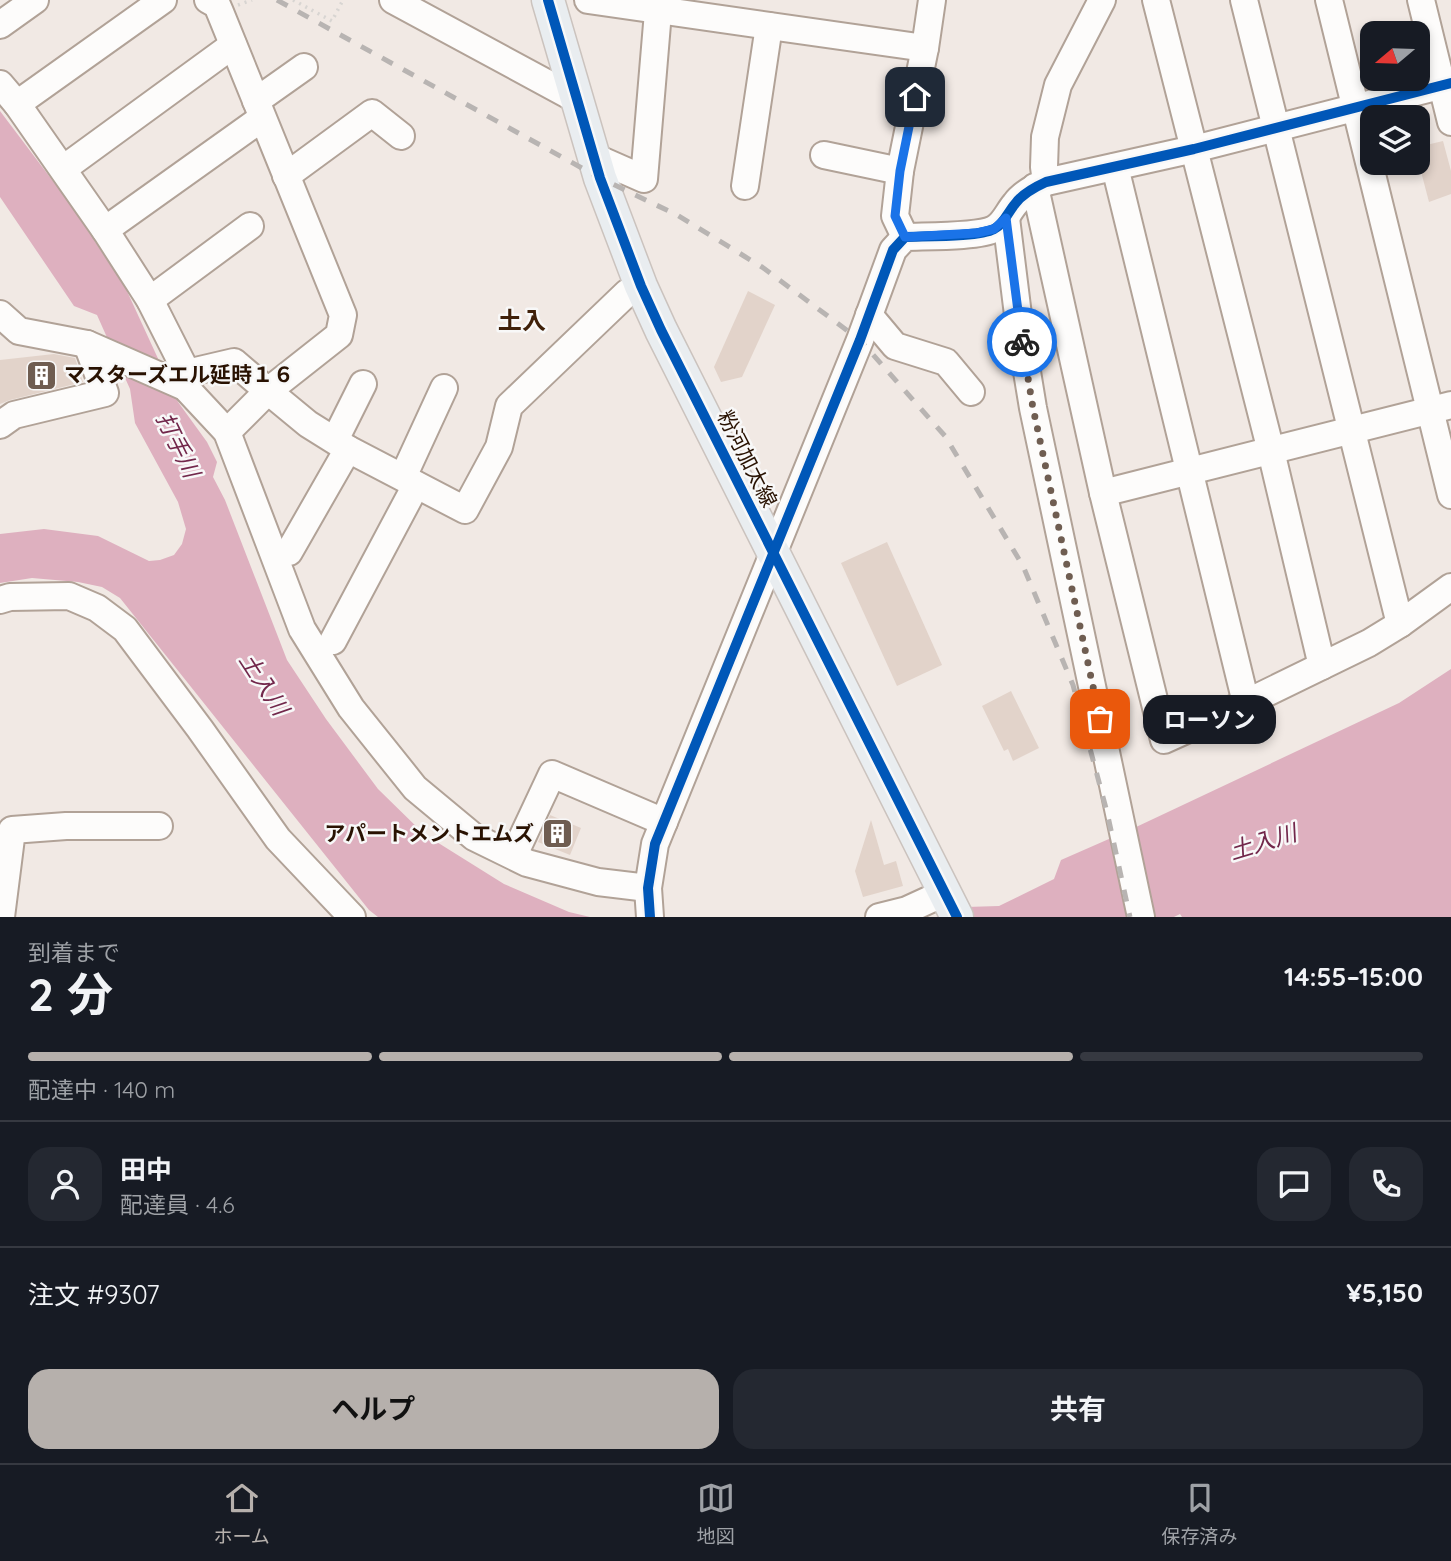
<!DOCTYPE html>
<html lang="ja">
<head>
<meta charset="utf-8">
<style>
	:root { --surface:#171b24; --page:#242831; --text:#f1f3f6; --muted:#9ea1a6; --line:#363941; --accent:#b6b0ac }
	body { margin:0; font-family:Quicksand,"Noto Sans JP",sans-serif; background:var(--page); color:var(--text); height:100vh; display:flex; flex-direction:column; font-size:26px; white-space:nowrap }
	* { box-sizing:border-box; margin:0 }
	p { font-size:23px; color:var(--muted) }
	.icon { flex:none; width:38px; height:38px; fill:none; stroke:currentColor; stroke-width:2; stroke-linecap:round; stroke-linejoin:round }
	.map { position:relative; height:917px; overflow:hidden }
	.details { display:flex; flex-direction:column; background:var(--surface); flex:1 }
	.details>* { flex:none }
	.needle { width:46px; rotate:251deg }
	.tools { position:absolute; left:1360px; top:21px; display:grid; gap:14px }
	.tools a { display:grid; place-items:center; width:70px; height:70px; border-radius:14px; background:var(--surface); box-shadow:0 4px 10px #0003; font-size:35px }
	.pin { position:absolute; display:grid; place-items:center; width:60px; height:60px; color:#fff; margin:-30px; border-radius:14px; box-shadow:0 4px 10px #0006 }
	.courier { position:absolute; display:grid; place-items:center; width:70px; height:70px; margin:-35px; border:5px solid #1a73e8; border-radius:50%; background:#fff; color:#222; box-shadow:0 2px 9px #0007 }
	.bubble { position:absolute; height:49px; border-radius:21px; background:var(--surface); box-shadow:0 4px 10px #0003; font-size:23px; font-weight:700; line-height:49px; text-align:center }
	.overview em { font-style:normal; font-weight:700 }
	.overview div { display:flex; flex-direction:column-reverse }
	.overview { display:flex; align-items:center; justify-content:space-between; height:119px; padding:0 28px }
	h1 { font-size:46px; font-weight:700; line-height:52px }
	.bar { display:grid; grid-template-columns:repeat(4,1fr); gap:10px 7px; align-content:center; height:84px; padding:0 28px }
	.bar i { height:9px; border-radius:5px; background:var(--line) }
	.bar .on { background:var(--accent) }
	.bar p { grid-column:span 4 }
	.line { display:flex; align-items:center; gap:18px; padding:0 28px; border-top:2px solid var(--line) }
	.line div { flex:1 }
	.round { display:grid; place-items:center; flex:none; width:74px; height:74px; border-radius:21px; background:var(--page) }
	.primary-button { display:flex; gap:14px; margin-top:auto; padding:14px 28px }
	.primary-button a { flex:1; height:80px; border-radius:21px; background:var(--accent); color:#111; font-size:28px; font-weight:700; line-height:80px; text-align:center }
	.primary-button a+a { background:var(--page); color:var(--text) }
	.dock { display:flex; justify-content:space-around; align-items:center; height:98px; border-top:2px solid var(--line); background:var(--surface); font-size:19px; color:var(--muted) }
	.dock a { display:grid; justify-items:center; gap:4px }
	.dock .on { color:var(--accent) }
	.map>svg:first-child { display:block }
	.water { fill:#deb0bf }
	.building { fill:#e2d3ca }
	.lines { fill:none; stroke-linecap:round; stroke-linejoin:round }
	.minor-casing { stroke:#b1a297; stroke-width:30 }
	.major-casing { stroke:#cbc3be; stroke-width:35 }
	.path { stroke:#d8d5d2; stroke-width:3.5; stroke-dasharray:2 5; stroke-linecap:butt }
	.minor { stroke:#fdfcfb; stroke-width:26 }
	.major { stroke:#e9edf0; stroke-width:32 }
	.rail { stroke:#b8b4b2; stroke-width:5; stroke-dasharray:12 12; stroke-linecap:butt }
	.cycleway-casing { stroke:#f8f8f8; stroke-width:15 }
	.cycleway { stroke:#0057b8; stroke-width:10 }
	.done { stroke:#6f5d51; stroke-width:7; stroke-dasharray:0 12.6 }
	.route { stroke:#1a73e8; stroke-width:9 }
	.labels { text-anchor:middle; stroke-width:5; stroke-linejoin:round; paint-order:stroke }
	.poi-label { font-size:21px; font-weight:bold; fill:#291202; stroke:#f8f8f8; text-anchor:start }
	.street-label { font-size:21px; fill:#291202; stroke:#f8f8f8 }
	.water-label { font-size:23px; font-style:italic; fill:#72274b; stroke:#f8f8f8 }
	.quarter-label { font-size:24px; font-weight:bold; fill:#40210a; stroke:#f8f8f8 }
</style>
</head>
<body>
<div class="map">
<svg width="1451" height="917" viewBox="0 0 1451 917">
	<rect width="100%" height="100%" fill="#f1e9e4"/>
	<g class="water">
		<polygon points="0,111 71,205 126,289 178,402 207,442 217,462 213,477 225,500 287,660 326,719 378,789 424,834 504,884 569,912 590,917 378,917 369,910 120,598 102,587 78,582 32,578 0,583 0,534 44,529 98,536 149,561 160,560 174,555 182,544 186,529 178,502 135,423 130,389 97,315 74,306 0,197"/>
		<polygon points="1451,669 1451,917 1182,917 1180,914 1174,917 936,917 966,907 999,906 1054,879 1061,860 1134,828 1399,703"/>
	</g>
	<g class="building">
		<polygon points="1443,141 1451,171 1451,194 1429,202 1418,160 1418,147"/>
		<polygon points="748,291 775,305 742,377 721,382 714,367"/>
		<polygon points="54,354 75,358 83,382 10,400 0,404 0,360"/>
		<polygon points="887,542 942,665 897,686 841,563"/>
		<polygon points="1011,691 1039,748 1013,761 1008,749 1004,751 982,706"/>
		<polygon points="550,815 581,828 570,855 538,842"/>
		<polygon points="871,820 884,865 896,861 903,886 863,897 855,871"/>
	</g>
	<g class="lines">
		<defs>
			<g id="minor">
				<polyline points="393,0 576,99"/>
				<polyline points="588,0 925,48"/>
				<polyline points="1156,0 1271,451 1322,666"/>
				<polyline points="1244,0 1400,624 1369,643 1246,703"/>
				<polyline points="1329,0 1451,495"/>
				<polyline points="1421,0 1451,122"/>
				<polyline points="0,25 35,0"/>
				<polyline points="0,84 17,104 105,230 150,300 187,373"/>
				<polyline points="256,101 304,67"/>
				<polyline points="17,104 163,0"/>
				<polyline points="824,155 900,171"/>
				<polyline points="594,157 644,179 659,0"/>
				<polyline points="63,169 233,45"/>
				<polyline points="286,176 372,113 401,136"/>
				<polyline points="1046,182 1044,167 1045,137 1058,85 1102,0"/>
				<polyline points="745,186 769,26"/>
				<polyline points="1035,187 1103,493 1451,405"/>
				<polyline points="1006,218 1019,323 1033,408 1141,917"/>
				<polyline points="105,230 262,118"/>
				<polyline points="905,237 895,216 900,171 925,48 932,0"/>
				<polyline points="150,300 250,226"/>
				<polyline points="0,314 19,331 87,344 185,387 227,432 302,629 351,708 415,788 474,837 527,863 598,882 648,888"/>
				<polyline points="869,315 895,346 946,362 971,392"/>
				<polyline points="185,387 187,373 234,362 268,391 339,335 343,315 220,12 217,5 208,0"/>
				<polyline points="0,425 14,415 105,393 87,344"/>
				<polyline points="227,432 268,391 308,424 348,449 465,510 499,447 509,406 627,293 641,286"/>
				<polyline points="335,440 363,384"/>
				<polyline points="403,477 444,388"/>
				<polyline points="1103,493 1164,740 1246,703 1115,167"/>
				<polyline points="289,552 348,449"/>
				<polyline points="0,600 10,597 69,596 97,608 125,629 200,729 278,839 352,917"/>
				<polyline points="1400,624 1451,587"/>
				<polyline points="333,641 416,485"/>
				<polyline points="514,855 552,774 664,822"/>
				<polyline points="1,917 12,830 66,826 159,826"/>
				<path d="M650,917l-2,-29 7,-44 205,-504 33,-90 12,-13c20,-1 74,0 89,-8 10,-5 14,-17 21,-25 7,-10 20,-17 31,-22l148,-33 257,-66"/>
				<polyline points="879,917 907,910 944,893"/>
			</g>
			<polyline id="major" points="548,0 600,178 641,286 661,330 957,917"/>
		</defs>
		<use href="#minor" class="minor-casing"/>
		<use href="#major" class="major-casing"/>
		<g class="path">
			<polyline points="293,0 332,21 343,0"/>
			<polyline points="238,5 252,0"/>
		</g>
		<use href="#minor" class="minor"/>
		<use href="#major" class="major"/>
		<polyline class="rail" points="277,0 600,178 677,215 762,267 860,340 945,436 1023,566 1073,685 1107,812 1130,917"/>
		<defs>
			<g id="cycleway">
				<polyline points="548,0 600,178 641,286 661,330 957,917"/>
				<path d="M650,917l-2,-29 7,-44 205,-504 33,-90 12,-13c20,-1 74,0 89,-8 10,-5 14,-17 21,-25 7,-10 20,-17 31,-22l148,-33 257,-66"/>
			</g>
		</defs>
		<use href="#cycleway" class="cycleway-casing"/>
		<use href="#cycleway" class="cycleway"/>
	</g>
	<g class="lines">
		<polyline class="done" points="1022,342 1033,408 1100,719"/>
		<polyline class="route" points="915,97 900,171 895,216 905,237 977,233 994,229 1006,218 1022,342"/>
	</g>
	<defs>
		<symbol id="building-square" viewBox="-11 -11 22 22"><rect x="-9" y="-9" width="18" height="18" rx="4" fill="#6f5d51" stroke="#f8f8f8"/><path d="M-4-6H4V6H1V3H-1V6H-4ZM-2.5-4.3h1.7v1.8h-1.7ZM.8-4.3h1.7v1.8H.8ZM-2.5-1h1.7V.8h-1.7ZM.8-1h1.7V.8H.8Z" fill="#fff"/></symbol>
	</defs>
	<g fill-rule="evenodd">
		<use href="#building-square" x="24" y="358" width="35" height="35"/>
		<use href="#building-square" x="540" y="816" width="35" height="35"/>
	</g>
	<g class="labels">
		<g class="poi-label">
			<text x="64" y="382">マスターズエル延時１６</text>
			<text x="534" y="841" text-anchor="end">アパートメントエムズ</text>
		</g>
		<g class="street-label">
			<text transform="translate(747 459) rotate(63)" y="7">粉河加太線</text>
		</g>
		<g class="water-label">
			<text transform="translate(178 445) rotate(64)" y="8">打手川</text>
			<text transform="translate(264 684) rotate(57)" y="8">土入川</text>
			<text transform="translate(1263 842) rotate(-17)" y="8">土入川</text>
		</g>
		<g class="quarter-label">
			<text x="522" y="329">土入</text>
		</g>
	</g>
</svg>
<div class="tools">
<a><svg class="needle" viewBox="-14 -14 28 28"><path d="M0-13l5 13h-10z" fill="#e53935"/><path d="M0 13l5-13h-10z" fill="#9ea1a6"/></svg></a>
<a><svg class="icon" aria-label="layers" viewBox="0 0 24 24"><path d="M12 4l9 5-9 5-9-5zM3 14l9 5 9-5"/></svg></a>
</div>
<div class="pin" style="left:1100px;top:719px;background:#ea580c"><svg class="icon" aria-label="bag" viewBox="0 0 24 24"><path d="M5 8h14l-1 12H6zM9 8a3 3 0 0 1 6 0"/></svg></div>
<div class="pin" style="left:915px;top:97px;background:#1f2937"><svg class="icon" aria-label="home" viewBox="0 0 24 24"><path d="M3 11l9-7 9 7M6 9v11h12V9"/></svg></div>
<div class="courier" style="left:1022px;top:342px"><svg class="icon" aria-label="bike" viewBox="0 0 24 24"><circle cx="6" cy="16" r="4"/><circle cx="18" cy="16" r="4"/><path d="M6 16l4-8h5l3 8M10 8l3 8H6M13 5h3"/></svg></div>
<div class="bubble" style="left:1143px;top:695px;width:133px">ローソン</div>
</div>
<section class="details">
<div class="overview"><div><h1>2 分</h1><p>到着まで</p></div><em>14:55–15:00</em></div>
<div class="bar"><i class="on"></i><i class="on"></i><i class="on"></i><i></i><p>配達中 · 140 m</p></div>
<div class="line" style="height:126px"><a class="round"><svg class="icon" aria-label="person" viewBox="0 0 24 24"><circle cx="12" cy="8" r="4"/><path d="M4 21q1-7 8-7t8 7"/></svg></a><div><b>田中</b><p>配達員 · 4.6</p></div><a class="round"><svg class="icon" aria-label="chat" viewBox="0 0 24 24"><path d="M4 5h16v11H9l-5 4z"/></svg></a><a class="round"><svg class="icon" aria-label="phone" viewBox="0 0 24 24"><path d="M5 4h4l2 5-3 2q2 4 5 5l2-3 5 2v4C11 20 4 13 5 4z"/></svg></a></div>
<div class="line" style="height:91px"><div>注文 #9307</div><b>¥5,150</b></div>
<div class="primary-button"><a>ヘルプ</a><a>共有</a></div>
</section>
<nav class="dock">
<a class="on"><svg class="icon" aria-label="home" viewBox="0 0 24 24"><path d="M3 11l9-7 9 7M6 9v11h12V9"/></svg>ホーム</a>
<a><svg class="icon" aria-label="map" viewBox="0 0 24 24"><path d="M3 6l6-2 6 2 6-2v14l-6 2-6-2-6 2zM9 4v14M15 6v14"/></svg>地図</a>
<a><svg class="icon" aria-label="saved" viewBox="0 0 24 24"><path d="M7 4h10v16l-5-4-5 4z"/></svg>保存済み</a>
</nav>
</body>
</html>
